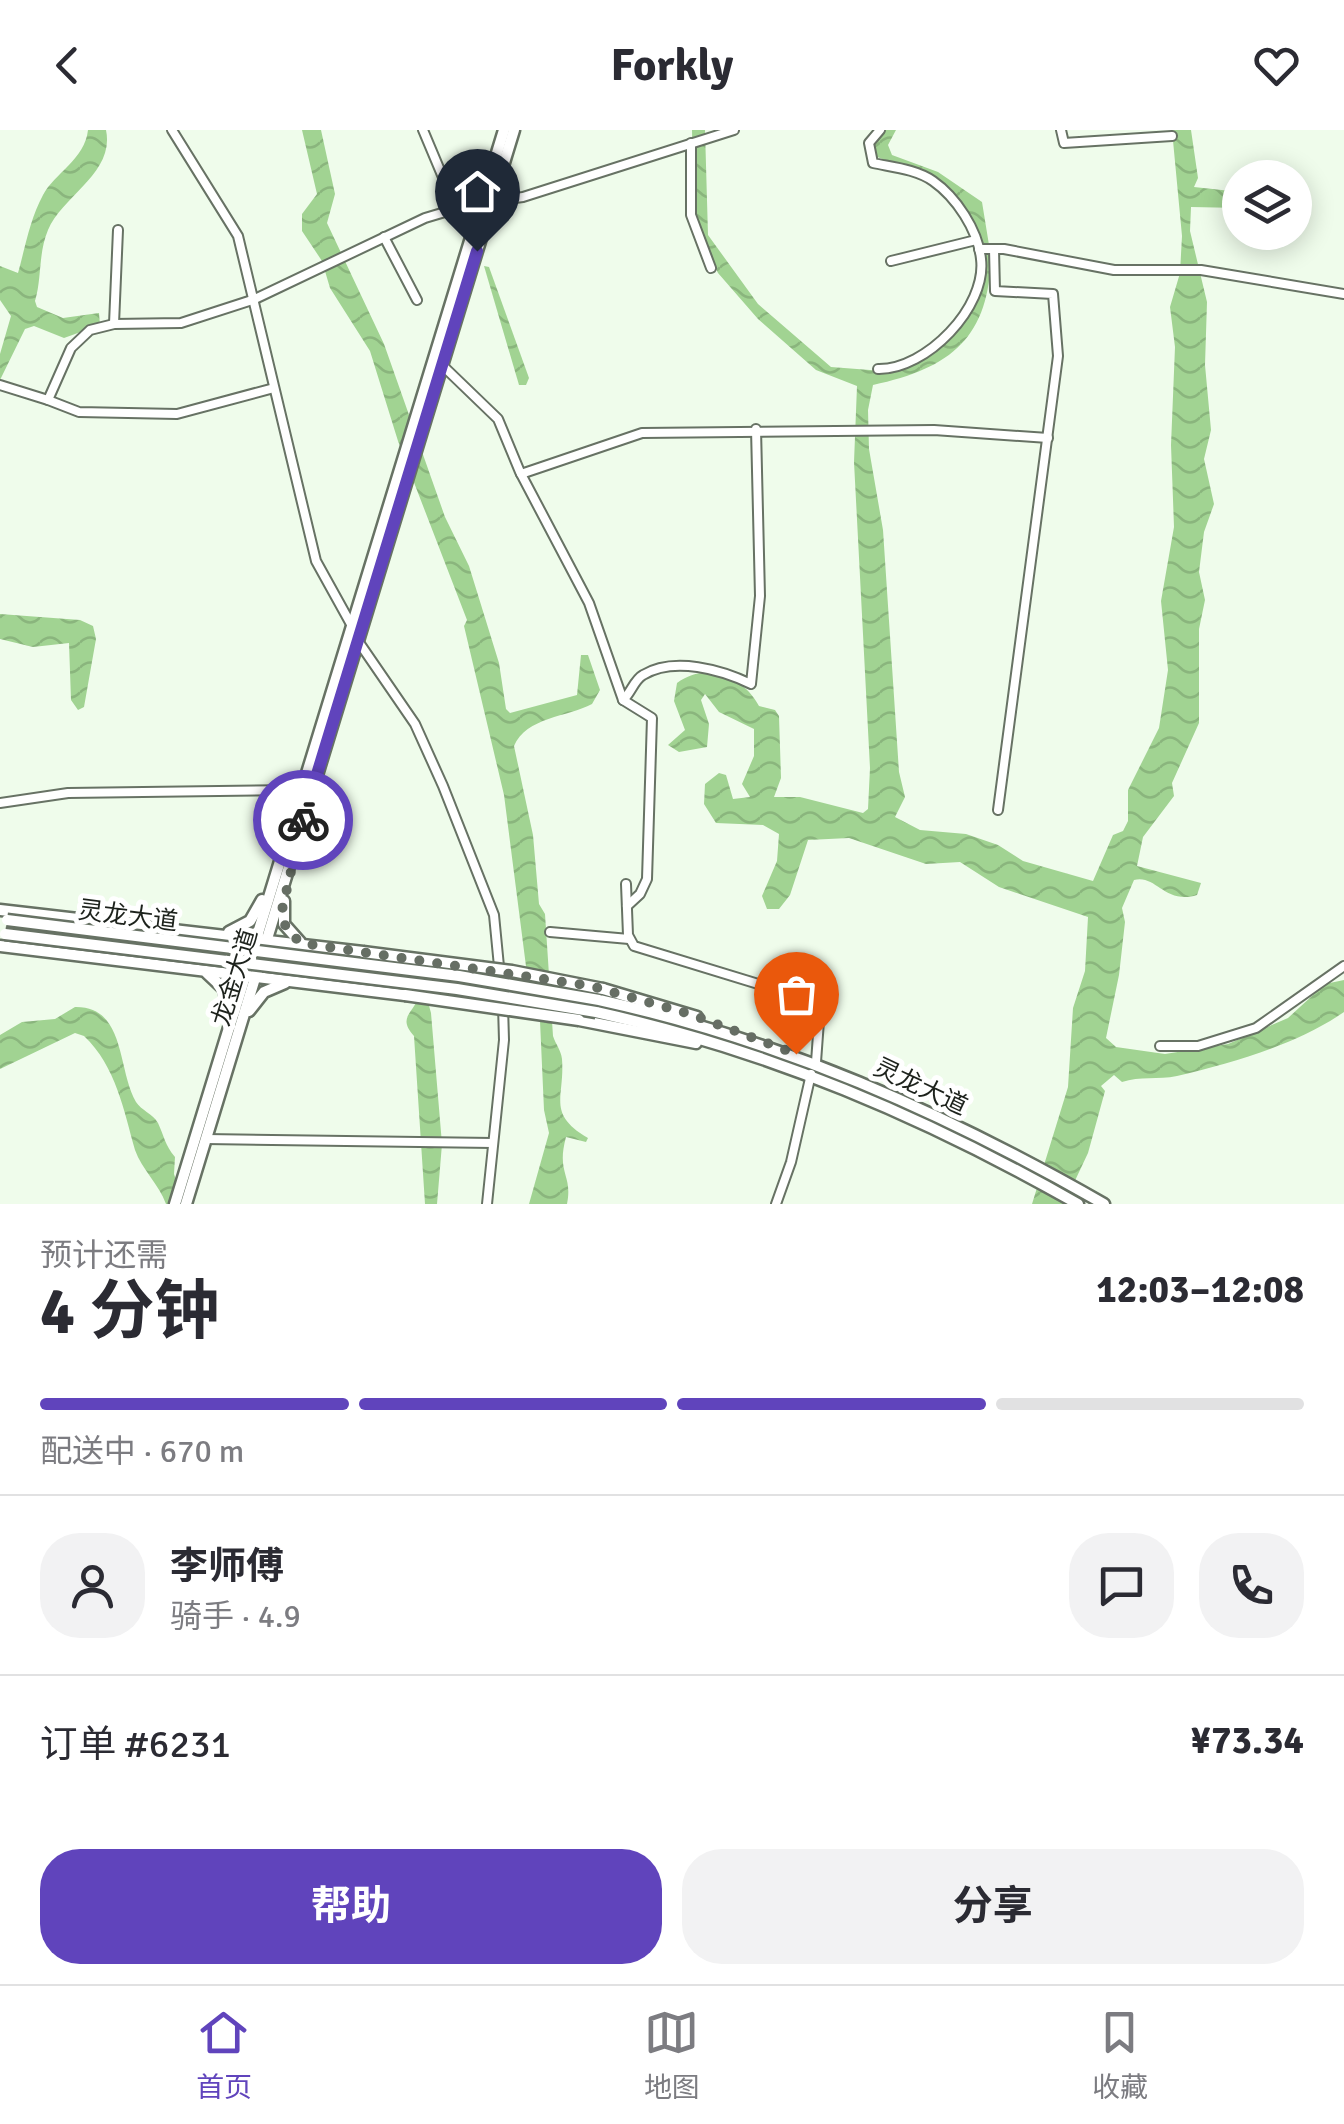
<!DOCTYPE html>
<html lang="zh">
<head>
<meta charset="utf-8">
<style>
	:root { --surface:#fff; --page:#f2f2f3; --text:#2b2b33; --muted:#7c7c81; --line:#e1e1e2; --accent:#6044bc }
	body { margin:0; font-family:Signika,"Noto Sans SC",sans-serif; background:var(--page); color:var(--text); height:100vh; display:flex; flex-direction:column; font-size:38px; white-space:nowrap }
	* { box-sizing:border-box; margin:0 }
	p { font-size:32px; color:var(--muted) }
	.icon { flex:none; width:55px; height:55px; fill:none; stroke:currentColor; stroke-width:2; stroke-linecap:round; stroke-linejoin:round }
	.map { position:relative; height:1074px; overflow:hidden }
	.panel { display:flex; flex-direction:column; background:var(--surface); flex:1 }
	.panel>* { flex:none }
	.buttons { position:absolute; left:1222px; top:30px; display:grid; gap:20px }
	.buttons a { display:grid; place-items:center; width:90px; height:90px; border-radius:50%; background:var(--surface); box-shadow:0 5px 25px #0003; font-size:50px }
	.pin { position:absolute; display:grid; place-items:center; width:85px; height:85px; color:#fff; margin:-102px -42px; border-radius:50% 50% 50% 0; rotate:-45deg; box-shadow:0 0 10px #0007 }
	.pin .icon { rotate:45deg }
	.courier { position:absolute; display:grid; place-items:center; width:100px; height:100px; margin:-50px; border:8px solid #6044bc; border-radius:50%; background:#fff; color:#222; box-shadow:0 2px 12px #0007 }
	.headline em { font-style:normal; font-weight:700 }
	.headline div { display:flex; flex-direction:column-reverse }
	.headline { display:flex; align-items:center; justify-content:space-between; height:170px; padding:0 40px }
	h1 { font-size:65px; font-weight:700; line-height:75px }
	.bar { display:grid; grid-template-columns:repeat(4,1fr); gap:15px 10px; align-content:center; height:120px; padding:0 40px }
	.bar i { height:12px; border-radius:8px; background:var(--line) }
	.bar .on { background:var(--accent) }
	.bar p { grid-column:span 4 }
	.line { display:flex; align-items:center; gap:25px; padding:0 40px; border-top:2px solid var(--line) }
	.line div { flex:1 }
	.round { display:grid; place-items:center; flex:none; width:105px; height:105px; border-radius:40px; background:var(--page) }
	.action { display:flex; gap:20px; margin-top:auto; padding:20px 40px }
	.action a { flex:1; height:115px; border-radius:40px; background:var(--accent); color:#fff; font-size:40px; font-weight:700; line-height:115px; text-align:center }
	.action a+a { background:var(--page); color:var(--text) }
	header { display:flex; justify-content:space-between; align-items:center; height:130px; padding:0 40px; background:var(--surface); font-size:45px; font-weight:700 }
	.tabs { display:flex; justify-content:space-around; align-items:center; height:140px; border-top:2px solid var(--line); background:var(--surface); font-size:28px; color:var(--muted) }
	.tabs a { display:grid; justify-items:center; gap:5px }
	.tabs .on { color:var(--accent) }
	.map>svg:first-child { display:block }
	.water { fill:url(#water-waves) }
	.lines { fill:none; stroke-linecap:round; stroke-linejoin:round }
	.minor-casing { stroke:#677264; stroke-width:12 }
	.major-casing { stroke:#677264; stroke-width:15 }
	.minor { stroke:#fff; stroke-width:8 }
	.major { stroke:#fff; stroke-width:10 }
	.major-bridge-casing { stroke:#677264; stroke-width:15; stroke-linecap:butt }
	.major-bridge { stroke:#fff; stroke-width:10 }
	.done { stroke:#666e64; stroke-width:10; stroke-dasharray:0 18 }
	.route { stroke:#6044bc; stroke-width:12 }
	.labels { text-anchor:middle; stroke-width:10; stroke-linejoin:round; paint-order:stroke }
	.street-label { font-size:25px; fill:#1d221c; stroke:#fff }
</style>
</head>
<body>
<header><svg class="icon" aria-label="back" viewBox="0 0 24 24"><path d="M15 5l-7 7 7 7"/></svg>Forkly<svg class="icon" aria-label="heart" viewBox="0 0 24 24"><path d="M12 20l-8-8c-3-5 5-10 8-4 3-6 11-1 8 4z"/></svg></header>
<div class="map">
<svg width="1344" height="1074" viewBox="0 0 1344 1074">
	<defs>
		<pattern id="water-waves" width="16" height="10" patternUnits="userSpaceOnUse" patternTransform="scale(2.5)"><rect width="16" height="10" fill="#a1d392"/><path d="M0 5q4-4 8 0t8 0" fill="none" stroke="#8ab57d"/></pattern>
	</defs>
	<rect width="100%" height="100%" fill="#effceb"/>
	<g class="water">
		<path d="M88,0h18c9,43 -43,65 -58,100 -10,24 -6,48 -13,71l2,6 26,11 36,-5 1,12 -36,13 -30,-12 -9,3 -25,51v-26l11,-38 -11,-16v-34l18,7c7,-25 12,-54 25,-78 11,-21 42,-36 45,-65z"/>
		<path d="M302,0h19l14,64 -8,29 57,121 61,173 24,49 30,97 7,46 4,4 67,-18 4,-40h7l12,35 -8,14c-24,13 -66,13 -78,42l19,89 6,69 6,10 8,122c3,9 8,14 9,23 3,39 -16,54 26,79l-2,4 -20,-5c-10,37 7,37 1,67h-38l20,-71 -5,-23 -4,-89 -13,-47 -23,-179 -40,-169 3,-6 -69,-179 -28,-90 -40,-63 -8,-27 -20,-30v-17l15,-20z"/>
		<path d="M692,0h13l3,105 50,69 73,63 52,4 58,-27 32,-44 10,-47h8c-1,84 -39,115 -118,132l-5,25 1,39 14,81 16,242 6,25 -10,20 25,13 46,4 32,11 25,16 70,20 20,-46 10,-4 5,-10v-31l31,-62 9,-58 -7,-69 13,-74 -3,-82 4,-98 -5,-40 10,-34 2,-37 -10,-106h19l7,48 -4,9 46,5v16l-49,-1 -1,24 17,71 -2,63 6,65 -7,29 10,45 -10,28 -5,40 6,28 -6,29v94l-27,60 2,13 -31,41 -6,29 64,17 -4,12c-32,10 -41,-21 -63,-15l-12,28 3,14 -6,53 -13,63 10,9 49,7 63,-10 60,-26 37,-34 19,-4v32c-48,33 -110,50 -167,64 -19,4 -37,0 -55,6l-8,-7 -13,11 4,5 -17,62 -24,51h-32l36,-117 5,-79 12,-37 3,-54 -89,-30 -39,-25 -34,2 -77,-26 -41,2 -18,55 -11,14h-12l-5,-13 15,-35 2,-27 -16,-9 -47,-2 -12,-19 1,-20 14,-11 7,2 7,24 17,-2 -8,-13 12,-28v-27l-35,-17 -14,-18 -4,6 8,24 -2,23 -28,5 -11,-7 17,-15 -11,-29 3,-18c29,-22 67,-6 82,23l16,4 4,6 2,62 -7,19h26l63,16 5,-4 2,-41 -16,-306 3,-76 -41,-16 -58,-51 -40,-46 -24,-51z"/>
		<polygon points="883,0 896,0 888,15 892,25 938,42 982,72 989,115 981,115 934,50 875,26 875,11"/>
		<polygon points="484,136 489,137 529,248 526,255 519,255"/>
		<polygon points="0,484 80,490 93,496 96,509 84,577 78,580 71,570 69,513 33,517 0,509"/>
		<path d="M417,871l11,1 3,11 11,131 -5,60h-12l-11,-168c-15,-17 -4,-21 3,-35z"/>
		<path d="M75,877c51,-1 42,62 61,95 5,8 17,12 22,21 6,13 7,22 17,34l-1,17 10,30h-18c-7,-20 -24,-34 -31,-54 -11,-39 -19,-84 -51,-114l-9,-3 -75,36v-34l22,-13 33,-3z"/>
	</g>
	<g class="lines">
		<defs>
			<g id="minor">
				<polyline points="172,0 238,106 316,431 352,496"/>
				<polyline points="423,0 455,76"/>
				<polyline points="1061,0 1064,13 1172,6"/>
				<polyline points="691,13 691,85 711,138"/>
				<polyline points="493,71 523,67 734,0"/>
				<polyline points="384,107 417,170"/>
				<polyline points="979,119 1004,119 1114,140 1201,140 1344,164"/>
				<polyline points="994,119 995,161 1053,164 1058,226 998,680"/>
				<polyline points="891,131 976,110"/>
				<polyline points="114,194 118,100"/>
				<polyline points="442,235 498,289 520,342 589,473 623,570 652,588 647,749 640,764 627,776"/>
				<path d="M878,239c48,1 109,-62 103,-110 -3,-29 -25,-62 -48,-78 -17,-12 -42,-14 -60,-18l-4,-20 11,-13"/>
				<polyline points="0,255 48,270 71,218 90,200 114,194 181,193 255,169 425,88 482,71"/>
				<polyline points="48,270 79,282 177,284 274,258"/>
				<polyline points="521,344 642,303 934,300 1048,308"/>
				<polyline points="358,511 415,594 443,656 494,785 501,857"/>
				<path d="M623,570c8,-7 11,-20 20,-25 31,-19 79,-5 108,9l9,-88 -4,-167"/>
				<polyline points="0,673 68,663 302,660"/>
				<polyline points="626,754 628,805 634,816 804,868 819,891 816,932"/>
				<polyline points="550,802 629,809"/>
				<polyline points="1160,916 1198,916 1256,898 1344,836"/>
				<polyline points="206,1009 493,1013"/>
				<polyline points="487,1074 504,910 503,876"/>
				<polyline points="776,1074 791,1032 811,944"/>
			</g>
			<g id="major">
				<polyline points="284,771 284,794 300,812"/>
				<polyline points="0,780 363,822"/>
				<polyline points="229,802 250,791 262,770"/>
				<polyline points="0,816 405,865"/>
				<polyline points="207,843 224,859 230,888"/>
				<polyline points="603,859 697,887"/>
				<path d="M599,870c182,40 344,112 505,204"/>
				<polyline points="249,881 264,862 285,853"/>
				<path d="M596,882c173,38 329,105 482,192"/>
				<polyline points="579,890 696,913"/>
				<polyline points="175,1074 504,0"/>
				<polyline points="186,1074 514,0"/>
			</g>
		</defs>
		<use href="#minor" class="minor-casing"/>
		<use href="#major" class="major-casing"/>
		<use href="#minor" class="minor"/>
		<use href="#major" class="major"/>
		<defs>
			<g id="major-bridge">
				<polyline points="7,790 459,846 599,870"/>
				<polyline points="5,804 457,859 596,882"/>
				<polyline points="363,822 512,841 603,859"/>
				<polyline points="405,865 579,890"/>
			</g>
		</defs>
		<use href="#major-bridge" class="major-bridge-casing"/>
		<use href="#major-bridge" class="major-bridge"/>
	</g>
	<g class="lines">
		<polyline class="done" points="303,690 282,780 286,799 301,813 591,856 690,884 796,924"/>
		<polyline class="route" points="303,690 477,121"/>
	</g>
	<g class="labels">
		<g class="street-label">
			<text transform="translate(128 785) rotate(7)" y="9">灵龙大道</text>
			<text transform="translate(234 847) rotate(-73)" y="9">龙金大道</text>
			<text transform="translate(921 956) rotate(25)" y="9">灵龙大道</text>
		</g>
	</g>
</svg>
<div class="buttons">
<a><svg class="icon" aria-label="layers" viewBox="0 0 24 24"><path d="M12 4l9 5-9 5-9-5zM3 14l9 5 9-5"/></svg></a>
</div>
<div class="pin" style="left:796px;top:924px;background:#ea580c"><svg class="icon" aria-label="bag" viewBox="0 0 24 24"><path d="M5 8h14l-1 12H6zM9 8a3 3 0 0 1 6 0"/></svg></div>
<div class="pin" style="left:477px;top:121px;background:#1f2937"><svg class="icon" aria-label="home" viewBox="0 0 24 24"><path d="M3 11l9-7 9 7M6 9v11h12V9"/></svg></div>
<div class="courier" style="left:303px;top:690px"><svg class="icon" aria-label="bike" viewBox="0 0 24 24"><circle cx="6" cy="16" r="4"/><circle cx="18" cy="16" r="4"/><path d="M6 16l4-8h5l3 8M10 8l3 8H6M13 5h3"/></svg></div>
</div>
<section class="panel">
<div class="headline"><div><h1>4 分钟</h1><p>预计还需</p></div><em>12:03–12:08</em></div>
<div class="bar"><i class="on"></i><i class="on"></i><i class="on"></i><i></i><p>配送中 · 670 m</p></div>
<div class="line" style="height:180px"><a class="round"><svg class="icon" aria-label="person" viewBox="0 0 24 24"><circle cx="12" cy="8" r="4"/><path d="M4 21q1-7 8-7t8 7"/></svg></a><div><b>李师傅</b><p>骑手 · 4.9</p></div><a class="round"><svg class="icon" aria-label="chat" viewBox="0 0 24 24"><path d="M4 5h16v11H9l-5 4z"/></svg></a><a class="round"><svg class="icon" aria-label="phone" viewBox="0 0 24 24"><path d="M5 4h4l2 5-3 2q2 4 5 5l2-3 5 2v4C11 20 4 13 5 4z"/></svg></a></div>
<div class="line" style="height:130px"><div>订单 #6231</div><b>¥73.34</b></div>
<div class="action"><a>帮助</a><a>分享</a></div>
</section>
<nav class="tabs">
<a class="on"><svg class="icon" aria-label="home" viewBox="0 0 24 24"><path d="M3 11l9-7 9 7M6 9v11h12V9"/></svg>首页</a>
<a><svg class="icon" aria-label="map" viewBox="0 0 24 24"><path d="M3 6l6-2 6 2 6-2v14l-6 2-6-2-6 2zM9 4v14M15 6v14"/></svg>地图</a>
<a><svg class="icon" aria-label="saved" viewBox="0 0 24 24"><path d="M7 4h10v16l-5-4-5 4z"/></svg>收藏</a>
</nav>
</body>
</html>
